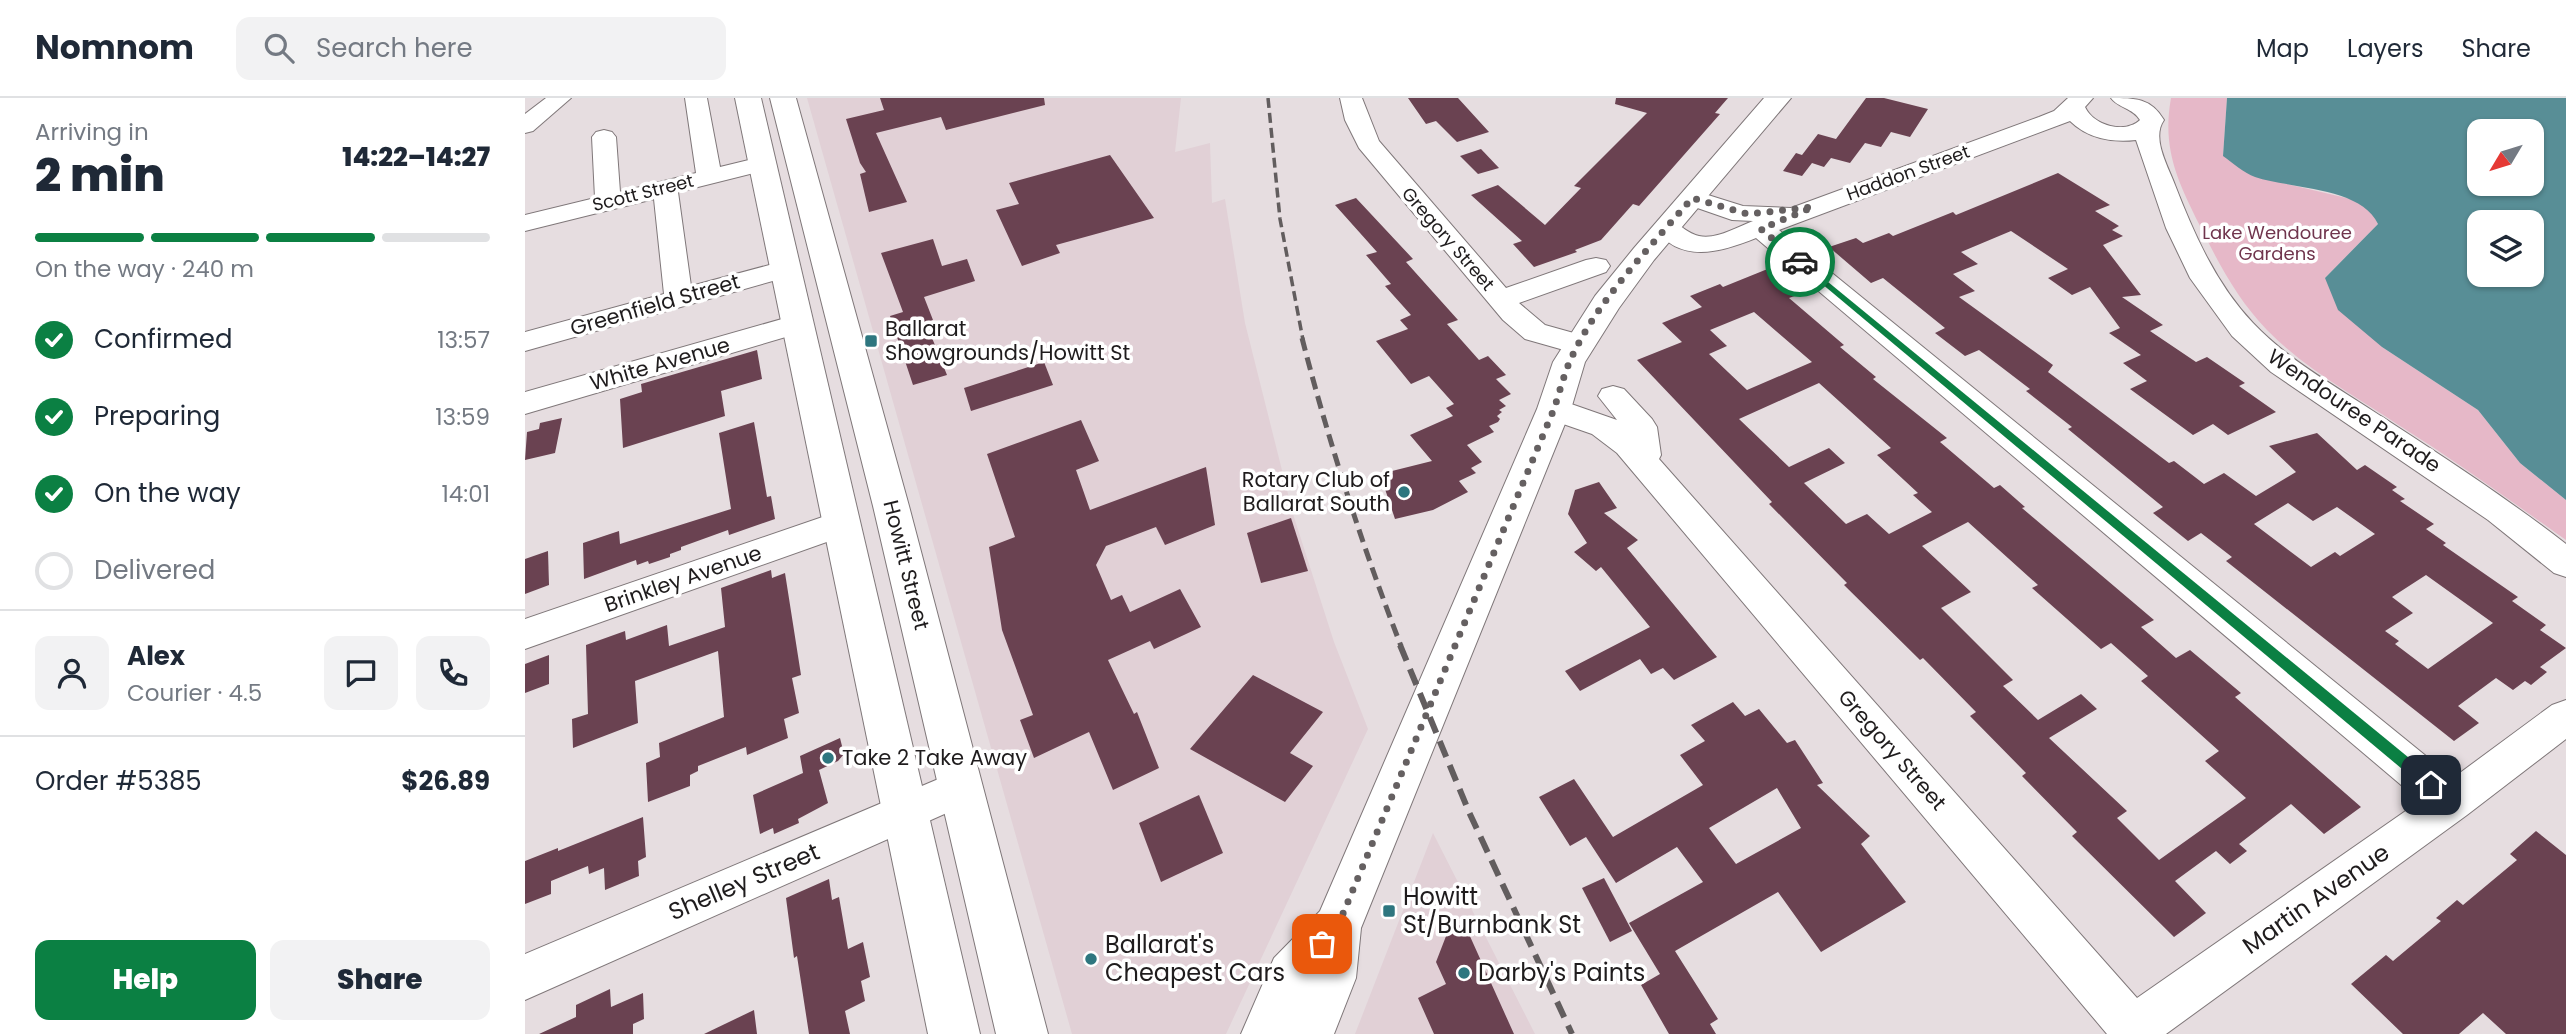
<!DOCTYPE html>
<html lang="en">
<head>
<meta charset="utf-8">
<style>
	:root { --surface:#fff; --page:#f2f2f3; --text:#1f2937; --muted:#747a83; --line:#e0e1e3; --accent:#0b8043 }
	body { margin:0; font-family:Poppins,sans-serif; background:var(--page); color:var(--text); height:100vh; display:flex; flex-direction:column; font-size:26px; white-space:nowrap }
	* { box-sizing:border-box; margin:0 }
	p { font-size:23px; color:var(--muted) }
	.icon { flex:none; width:38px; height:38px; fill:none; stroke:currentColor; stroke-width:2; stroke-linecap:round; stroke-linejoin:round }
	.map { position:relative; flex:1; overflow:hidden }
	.panel { display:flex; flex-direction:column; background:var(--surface); width:525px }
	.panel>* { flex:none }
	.needle { width:46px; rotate:232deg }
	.buttons { position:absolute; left:1942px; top:21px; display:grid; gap:14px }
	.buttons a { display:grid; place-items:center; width:77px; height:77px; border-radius:14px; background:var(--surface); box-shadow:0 2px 5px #0004; font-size:35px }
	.pin { position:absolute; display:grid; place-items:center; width:60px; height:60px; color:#fff; margin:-30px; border-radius:14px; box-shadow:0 4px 10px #0006 }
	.courier { position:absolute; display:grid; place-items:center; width:70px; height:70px; margin:-35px; border:5px solid #0b8043; border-radius:50%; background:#fff; color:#222; box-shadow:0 2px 9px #0007 }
	.head em { font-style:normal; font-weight:800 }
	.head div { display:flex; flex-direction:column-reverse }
	.head { display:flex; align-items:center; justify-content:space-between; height:119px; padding:0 35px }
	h1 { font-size:46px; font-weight:800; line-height:52px }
	.bar { display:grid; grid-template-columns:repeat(4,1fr); gap:10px 7px; align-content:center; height:84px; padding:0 35px }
	.bar i { height:9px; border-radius:5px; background:var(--line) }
	.bar .active { background:var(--accent) }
	.bar p { grid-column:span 4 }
	.line { display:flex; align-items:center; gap:18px; padding:0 35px; border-top:2px solid var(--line) }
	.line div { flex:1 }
	.round { display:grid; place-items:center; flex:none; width:74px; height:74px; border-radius:14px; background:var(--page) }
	ol { padding:0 35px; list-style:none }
	li { display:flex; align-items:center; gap:21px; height:77px }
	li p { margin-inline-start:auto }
	li .icon { padding:7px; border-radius:50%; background:var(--accent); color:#fff; stroke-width:4 }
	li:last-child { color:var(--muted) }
	li i { width:38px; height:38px; border:4px solid var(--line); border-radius:50% }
	.button { display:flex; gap:14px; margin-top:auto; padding:14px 35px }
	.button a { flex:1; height:80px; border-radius:14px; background:var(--accent); color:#fff; font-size:28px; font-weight:800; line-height:80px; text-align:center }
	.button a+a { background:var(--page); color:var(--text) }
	header { display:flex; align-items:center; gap:42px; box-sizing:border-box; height:98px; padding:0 35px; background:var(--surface); border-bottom:2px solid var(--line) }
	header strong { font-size:33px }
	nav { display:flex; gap:38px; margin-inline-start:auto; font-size:24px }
	.search { width:490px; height:63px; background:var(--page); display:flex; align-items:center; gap:18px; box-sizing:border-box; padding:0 24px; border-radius:14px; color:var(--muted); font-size:26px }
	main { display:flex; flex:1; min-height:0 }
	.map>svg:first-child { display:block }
	.built { fill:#e1d0d6 }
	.green { fill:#e6b8c8; fill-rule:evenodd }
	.water { fill:#588e96; fill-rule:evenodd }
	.building { fill:#6a4251; fill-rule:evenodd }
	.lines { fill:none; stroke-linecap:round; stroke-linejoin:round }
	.minor-casing { stroke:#7f7779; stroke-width:2 }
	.major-casing { stroke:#7f7779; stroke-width:2 }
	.minor { fill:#fff; fill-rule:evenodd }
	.major { fill:#fff; fill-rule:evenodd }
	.rail-far2 { stroke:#625d5e; stroke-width:3.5; stroke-dasharray:10 5; stroke-linecap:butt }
	.rail-far1 { stroke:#625d5e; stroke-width:5; stroke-dasharray:13 7; stroke-linecap:butt }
	.rail { stroke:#625d5e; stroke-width:6; stroke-dasharray:17 9; stroke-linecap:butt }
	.route { fill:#0b8043 }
	.done { stroke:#656061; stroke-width:7; stroke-dasharray:0 12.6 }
	.poi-dot { fill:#2e767f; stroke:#fff; stroke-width:2.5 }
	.labels { text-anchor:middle; stroke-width:7; stroke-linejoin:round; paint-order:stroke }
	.far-street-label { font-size:18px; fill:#1f1c1d; stroke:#fff }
	.far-park-label { font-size:18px; fill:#70354d; stroke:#fff }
	.street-label { font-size:21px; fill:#1f1c1d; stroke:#fff }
	.poi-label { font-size:21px; fill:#1f1c1d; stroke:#fff; text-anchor:start }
	.near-street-label { font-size:24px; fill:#1f1c1d; stroke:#fff }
	.near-poi-label { font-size:24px; fill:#1f1c1d; stroke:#fff; text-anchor:start }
</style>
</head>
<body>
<header>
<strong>Nomnom</strong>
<div class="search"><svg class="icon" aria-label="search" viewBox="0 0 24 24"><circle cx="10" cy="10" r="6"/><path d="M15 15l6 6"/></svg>Search here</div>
<nav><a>Map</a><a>Layers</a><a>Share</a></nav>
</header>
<main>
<section class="panel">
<div class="head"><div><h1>2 min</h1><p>Arriving in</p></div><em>14:22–14:27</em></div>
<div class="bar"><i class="active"></i><i class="active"></i><i class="active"></i><i></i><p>On the way · 240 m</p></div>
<ol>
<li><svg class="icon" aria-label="check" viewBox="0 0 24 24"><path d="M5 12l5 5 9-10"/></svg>Confirmed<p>13:57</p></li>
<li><svg class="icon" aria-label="check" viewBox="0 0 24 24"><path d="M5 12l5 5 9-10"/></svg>Preparing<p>13:59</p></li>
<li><svg class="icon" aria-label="check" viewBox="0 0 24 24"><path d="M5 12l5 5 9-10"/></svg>On the way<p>14:01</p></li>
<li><i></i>Delivered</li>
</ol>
<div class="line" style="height:126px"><a class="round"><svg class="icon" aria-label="person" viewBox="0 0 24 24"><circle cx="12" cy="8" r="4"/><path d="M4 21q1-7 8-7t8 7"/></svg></a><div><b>Alex</b><p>Courier · 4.5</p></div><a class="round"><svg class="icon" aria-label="chat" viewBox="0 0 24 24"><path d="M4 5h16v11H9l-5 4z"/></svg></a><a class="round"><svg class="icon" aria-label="phone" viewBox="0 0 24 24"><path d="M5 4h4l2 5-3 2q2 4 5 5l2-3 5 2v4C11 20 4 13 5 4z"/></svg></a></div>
<div class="line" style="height:91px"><div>Order #5385</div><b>$26.89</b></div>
<div class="button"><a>Help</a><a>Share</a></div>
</section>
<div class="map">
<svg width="2041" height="936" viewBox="0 0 2041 936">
	<rect width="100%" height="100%" fill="#e6dde0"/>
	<g class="built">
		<polygon points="282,0 656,0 650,54 685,45 687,105 700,101 720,225 768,416 809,544 843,631 701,936 547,936"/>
		<polygon points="908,735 1010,936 830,936"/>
	</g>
	<path class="green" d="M1646,0h56l-4,58 343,-58 -34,124 -290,-54 11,8 102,24 16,11 7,13 -53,54 57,69 96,63 42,53 46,37v40c-55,-39 -109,-78 -166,-114 -45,-30 -95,-57 -133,-96 -30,-31 -49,-68 -68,-106 -22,-44 -37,-76 -28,-126zM1955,33h52v53h-52z"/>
	<path class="water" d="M1702,0h339v402l-46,-37 -42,-53 -96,-63 -44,-37 -13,-32 53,-54c-17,-37 -87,-35 -123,-47 -11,-4 -22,-14 -32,-21zM1955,33h52v53h-52zM1955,124h52v53h-52z"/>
	<g class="building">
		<polygon points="355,0 519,0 520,7 421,32 416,19 351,35 382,104 344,114 335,76 341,74 335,65 321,21 359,12"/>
		<polygon points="883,0 933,0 964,34 932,44 911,23 901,26"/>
		<polygon points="1091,0 1203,0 1190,15 1195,16 1114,108 1108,106 1076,142 1050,152 1052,154 1009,169 988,146 997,143 946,97 973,87 1020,127 1056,90 1049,88 1122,15 1090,6"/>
		<polygon points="1341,0 1359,0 1403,11 1385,39 1366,34 1356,49 1340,45 1325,65 1306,60 1299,69 1287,65 1277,78 1258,73 1271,55 1277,57 1293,36 1311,41"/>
		<polygon points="956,51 974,70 953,76 935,58"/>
		<polygon points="585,57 629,120 531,147 535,155 497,168 471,112 494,106 484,85"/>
		<path d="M1533,75l52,32 -15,6 24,15 -7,4 11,6 -20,9 38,50 -19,2 41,28 -13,6 46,31 11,-5 38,26 -6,3 37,26 -48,23 -15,-11 -20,11 -63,-46 17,-8 -24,-18 18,-8 -32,-22 11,-5 -30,-41 -18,8 -24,-17 20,-9 -57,-38 -50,21 17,12 -25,10 22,17 -16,6 94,68 -5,7 121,91 5,-2 30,23 20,-11 32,23 40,-24 -27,-26 48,-13 40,37 8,-5 32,22 -5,3 13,9 -5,2 34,23 -8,5 20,14 -3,2 75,52 -6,4 34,24 -6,5 26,18 -26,19 7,5 -16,13 -6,-4 -12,9 -17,-12 -38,28 21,17 -25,18 -228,-180 6,-4 -31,-24 -13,8 -35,-28 10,-6 -95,-78 4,-2 -46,-36 4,-2 -51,-39 -14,6 -30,-23 10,-5 -62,-50 -12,5 -42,-36 27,-9 7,5 26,-10 4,3 60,-24 3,3zM1763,405l25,18 24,-14 38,27 -35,22 -5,-4 -24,15 -57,-43zM1901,477l67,48 -65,46 -33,-25 4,-3 -14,-10 28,-18 -21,-16z"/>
		<polygon points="831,100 888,161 881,164 933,222 922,226 954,262 963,258 981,277 971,281 986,296 974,302 981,308 974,312 977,314 972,318 975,321 973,324 964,328 969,334 942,347 957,364 946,370 951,375 934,383 943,394 908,412 870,421 855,376 907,363 885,337 928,318 921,310 929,306 904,278 886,286 851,243 883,231 875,222 886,217 860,188 866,186 841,157 852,154 810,107"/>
		<polygon points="408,141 417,168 442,161 450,183 399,199 408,222 401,225 422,277 388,287 365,218 378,214 356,155"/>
		<path d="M1245,170l30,26 -11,4 55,47 -4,2 36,30 -3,2 74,59 -7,4 54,46 6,-3 25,22 -3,1 132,112 -13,7 35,31 14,-8 51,43 -6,4 126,110 -37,27 -33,-30 -52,40 8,7 -17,13 -14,-13 -41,30 31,32 -32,24 -102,-101 5,-4 -55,-56 4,-3 -56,-57 6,-4 -53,-54 -3,2 -76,-75 3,-2 -78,-79 3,-2 -135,-142 45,-18 -20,-19 40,-16 -12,-11 30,-12 3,3zM1229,214l58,50 -65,28 -38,-36 18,-8 -17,-16zM1294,285l72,65 -14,7 41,38 -5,2 19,17 -43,22 -22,-20 -21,10 -42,-41 41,-20 -16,-15 -40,19 -50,-48zM1443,424l70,63 -6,3 69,61 10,-6 37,33 -7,5 78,70 -14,10 41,37 -87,62 -42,-42 10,-7 -78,-73 48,-29 -16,-15 -43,26 -35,-34 10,-6 -72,-72 30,-16 -49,-46z"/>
		<polygon points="232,252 237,281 196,293 200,318 98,350 95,301 117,294 116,286"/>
		<polygon points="519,264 528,287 446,313 439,290"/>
		<polygon points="37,320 30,355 0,362 2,334 14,331 15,325"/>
		<polygon points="556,322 574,363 551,372 565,412 681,369 690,427 640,447 631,429 581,448 571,467 586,502 597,497 605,514 655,491 676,529 629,551 625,543 583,562 609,616 612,614 634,670 588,692 564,634 509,660 495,622 508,617 477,532 464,449 490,439 462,356"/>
		<polygon points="229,324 242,399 246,398 250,421 204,437 203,432 156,449 156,452 145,456 145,459 124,466 123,463 112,467 111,462 59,481 58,445 94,433 95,446 206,411 194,335"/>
		<polygon points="1074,384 1092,410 1079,415 1113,442 1102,450 1192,559 1149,582 1138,570 1126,576 1115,561 1055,593 1040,573 1125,529 1076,469 1071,473 1049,454 1062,445 1043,416 1050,392"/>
		<polygon points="766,420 783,473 736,485 722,435"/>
		<polygon points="23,453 24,487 0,496 0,461"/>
		<polygon points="246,472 247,480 260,475 276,577 267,580 274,615 259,621 263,640 222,657 221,649 173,668 173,673 165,677 165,688 123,704 121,665 135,659 134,645 199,619 193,553 110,583 113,625 48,650 47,621 63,616 61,547 100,533 101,542 142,527 144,548 200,529 196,490"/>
		<polygon points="24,557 24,586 0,595 0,566"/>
		<polygon points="728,577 798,614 765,655 788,668 760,704 665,651"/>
		<path d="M1208,604l12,14 14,-7 28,34 8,-3 28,43 -6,2 53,51 -9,8 45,58 -85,50 -43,-60 -103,59 43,68 -8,5 6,10h-47l-28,-49 19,-11 -31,-51 74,-41 -26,-35 -61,36 -30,-46 -16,9 -31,-49 35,-18 39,58 90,-52 -23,-30 25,-14 -14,-16zM1252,690l24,40 -65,36 -27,-36z"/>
		<polygon points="315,640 319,656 313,663 294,672 303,705 273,721 274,725 249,736 248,730 235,736 228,697 278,675 275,658"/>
		<polygon points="674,697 698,755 636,784 614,725"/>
		<polygon points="118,719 121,759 113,763 114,778 80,792 79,770 64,776 63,768 26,783 26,796 0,806 0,763 33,750 33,753"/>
		<polygon points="2011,733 2041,757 2041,936 1981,936 1958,915 1934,936 1878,936 1826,886 1861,857 1868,863 1916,823 1911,820 1932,802 1938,807 1992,762 1985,756"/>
		<polygon points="1079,780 1107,833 1085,844 1057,790"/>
		<polygon points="304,781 307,802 314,799 323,851 338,844 345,879 336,883 340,903 320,913 325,936 284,936 272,858 269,860 261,800"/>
		<polygon points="939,825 989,936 909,936 893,900 921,886 911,864 923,833"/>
		<polygon points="85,891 86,909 118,895 119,921 108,926 108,936 14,936 51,919 51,907"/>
		<polygon points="229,912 232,936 179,936"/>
	</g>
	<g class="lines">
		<defs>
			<g id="minor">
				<polygon points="21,0 46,0 8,33 0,35 0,16"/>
				<polygon points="160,0 182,0 195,69 236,59 245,61 248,66 245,71 153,94 166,188 259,163 269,165 273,171 269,177 0,253 0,234 139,196 129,101 0,133 0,117 70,100 67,39 71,34 79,32 87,34 91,39 95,94 171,75"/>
				<polygon points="815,0 837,0 854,43 981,190 1061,162 1071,160 1081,162 1085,168 1081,174 994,205 1020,227 1063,239 1068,246 1063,253 1053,256 1000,241 978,222 834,50 820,22"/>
				<path d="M1543,0h25l-8,9c9,19 40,27 55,13 -7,-12 -22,-12 -29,-22 24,0 40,0 53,22 -13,18 4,46 11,65 19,49 41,99 78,138 34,36 79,61 120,88 66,43 131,85 193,133v33l-12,-4 -66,-53 -217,-148 -39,-36 -42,-58 -24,-50 -30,-88c-24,3 -49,-2 -66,-19l-291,109 674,548 99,-73 14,-5v39l-99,76 -301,219h-59l-490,-581 -25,-19 -49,-17 -4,-8 4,-8 11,-3 63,22 -19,-24 4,-7 11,-3 11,3 28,30 5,8 4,28 -2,4 478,539 283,-197 -664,-563c-35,14 -76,27 -102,-11l4,-6c19,-4 24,11 41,15 17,4 38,-9 54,-15l-21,-1 -49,-17 -4,-5 4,-5 9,-3 51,16 48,2 248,-91 15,-6z"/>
				<polygon points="271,217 281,219 285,226 281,233 0,316 0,294"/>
				<polygon points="315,413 327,417 332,426 327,435 0,551 0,521"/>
				<polygon points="437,671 451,676 457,689 451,702 0,902 0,856"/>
			</g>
			<g id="major">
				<polygon points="210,0 236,0 455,936 403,936"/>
				<polygon points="245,0 271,0 384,408 523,936 471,936 348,408"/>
				<polygon points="1239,0 1266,0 1129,162 1094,210 1060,264 1046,311 836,830 831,880 809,936 716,936 749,860 795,813 1012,311 1028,264 1070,198 1109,150"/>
			</g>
		</defs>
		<use href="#minor" class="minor-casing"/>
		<use href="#major" class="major-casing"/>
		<use href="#minor" class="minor"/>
		<use href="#major" class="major"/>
		<polyline class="rail-far2" points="743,0 755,121 778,242"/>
		<path class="rail-far1" d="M777,240c27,105 60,207 99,308"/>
		<polyline class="rail" points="875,547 944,714 1047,936"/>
	</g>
	<polygon class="route" points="1275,161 1911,682 1911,691 1901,691 1272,165 1272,162"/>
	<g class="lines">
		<path class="done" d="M797,846l15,-16 217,-519c5,-15 9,-31 15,-46 27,-62 80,-114 123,-165l56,16 65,-7 -52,22 39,33"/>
	</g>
	<g class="poi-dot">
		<rect x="339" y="236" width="14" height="14" rx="3.5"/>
		<circle cx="879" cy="394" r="7"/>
		<circle cx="303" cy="660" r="7"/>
		<rect x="857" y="806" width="14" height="14" rx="3.5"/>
		<circle cx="566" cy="861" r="7"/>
		<circle cx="939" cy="875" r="7"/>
	</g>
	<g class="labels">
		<g class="far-street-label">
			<text transform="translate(1383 75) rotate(-20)" y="6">Haddon Street</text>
			<text transform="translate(118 95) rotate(-14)" y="6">Scott Street</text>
			<text transform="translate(923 141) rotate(49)" y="6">Gregory Street</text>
		</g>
		<g class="far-park-label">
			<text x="1752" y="141">Lake Wendouree<tspan x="1752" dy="21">Gardens</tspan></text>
		</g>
		<g class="street-label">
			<text transform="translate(130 207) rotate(-16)" y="7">Greenfield Street</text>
			<text transform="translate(135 266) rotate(-16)" y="7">White Avenue</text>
			<text transform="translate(1829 313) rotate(34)" y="7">Wendouree Parade</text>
			<text transform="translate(381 467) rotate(76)" y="7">Howitt Street</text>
			<text transform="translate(158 481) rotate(-19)" y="7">Brinkley Avenue</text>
			<text transform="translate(1367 652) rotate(49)" y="7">Gregory Street</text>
		</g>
		<g class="poi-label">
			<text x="360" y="238">Ballarat<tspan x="360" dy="24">Showgrounds/Howitt St</tspan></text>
			<text x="865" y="389" text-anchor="end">Rotary Club of<tspan x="865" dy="24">Ballarat South</tspan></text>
			<text x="317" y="667">Take 2 Take Away</text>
		</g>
		<g class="near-street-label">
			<text transform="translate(219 784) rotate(-23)" y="8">Shelley Street</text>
			<text transform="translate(1791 801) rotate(-35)" y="8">Martin Avenue</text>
		</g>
		<g class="near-poi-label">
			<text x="878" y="807">Howitt<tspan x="878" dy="28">St/Burnbank St</tspan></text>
			<text x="580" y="855">Ballarat's<tspan x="580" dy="28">Cheapest Cars</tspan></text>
			<text x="953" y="883">Darby's Paints</text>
		</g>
	</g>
</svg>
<div class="buttons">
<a><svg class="needle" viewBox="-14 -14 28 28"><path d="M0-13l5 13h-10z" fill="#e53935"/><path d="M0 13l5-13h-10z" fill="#747a83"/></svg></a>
<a><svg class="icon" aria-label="layers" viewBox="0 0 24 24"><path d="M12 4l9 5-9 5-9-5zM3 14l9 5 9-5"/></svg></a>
</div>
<div class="pin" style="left:797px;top:846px;background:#ea580c"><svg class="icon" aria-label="bag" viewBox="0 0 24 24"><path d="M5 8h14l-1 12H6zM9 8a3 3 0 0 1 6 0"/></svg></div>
<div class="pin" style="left:1906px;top:687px;background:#1f2937"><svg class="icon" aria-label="home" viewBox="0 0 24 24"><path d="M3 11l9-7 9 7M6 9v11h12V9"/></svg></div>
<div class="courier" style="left:1275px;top:164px"><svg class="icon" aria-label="car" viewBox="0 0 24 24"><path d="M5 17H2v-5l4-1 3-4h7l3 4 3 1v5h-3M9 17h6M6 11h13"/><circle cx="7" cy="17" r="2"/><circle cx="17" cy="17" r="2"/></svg></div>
</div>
</main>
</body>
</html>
